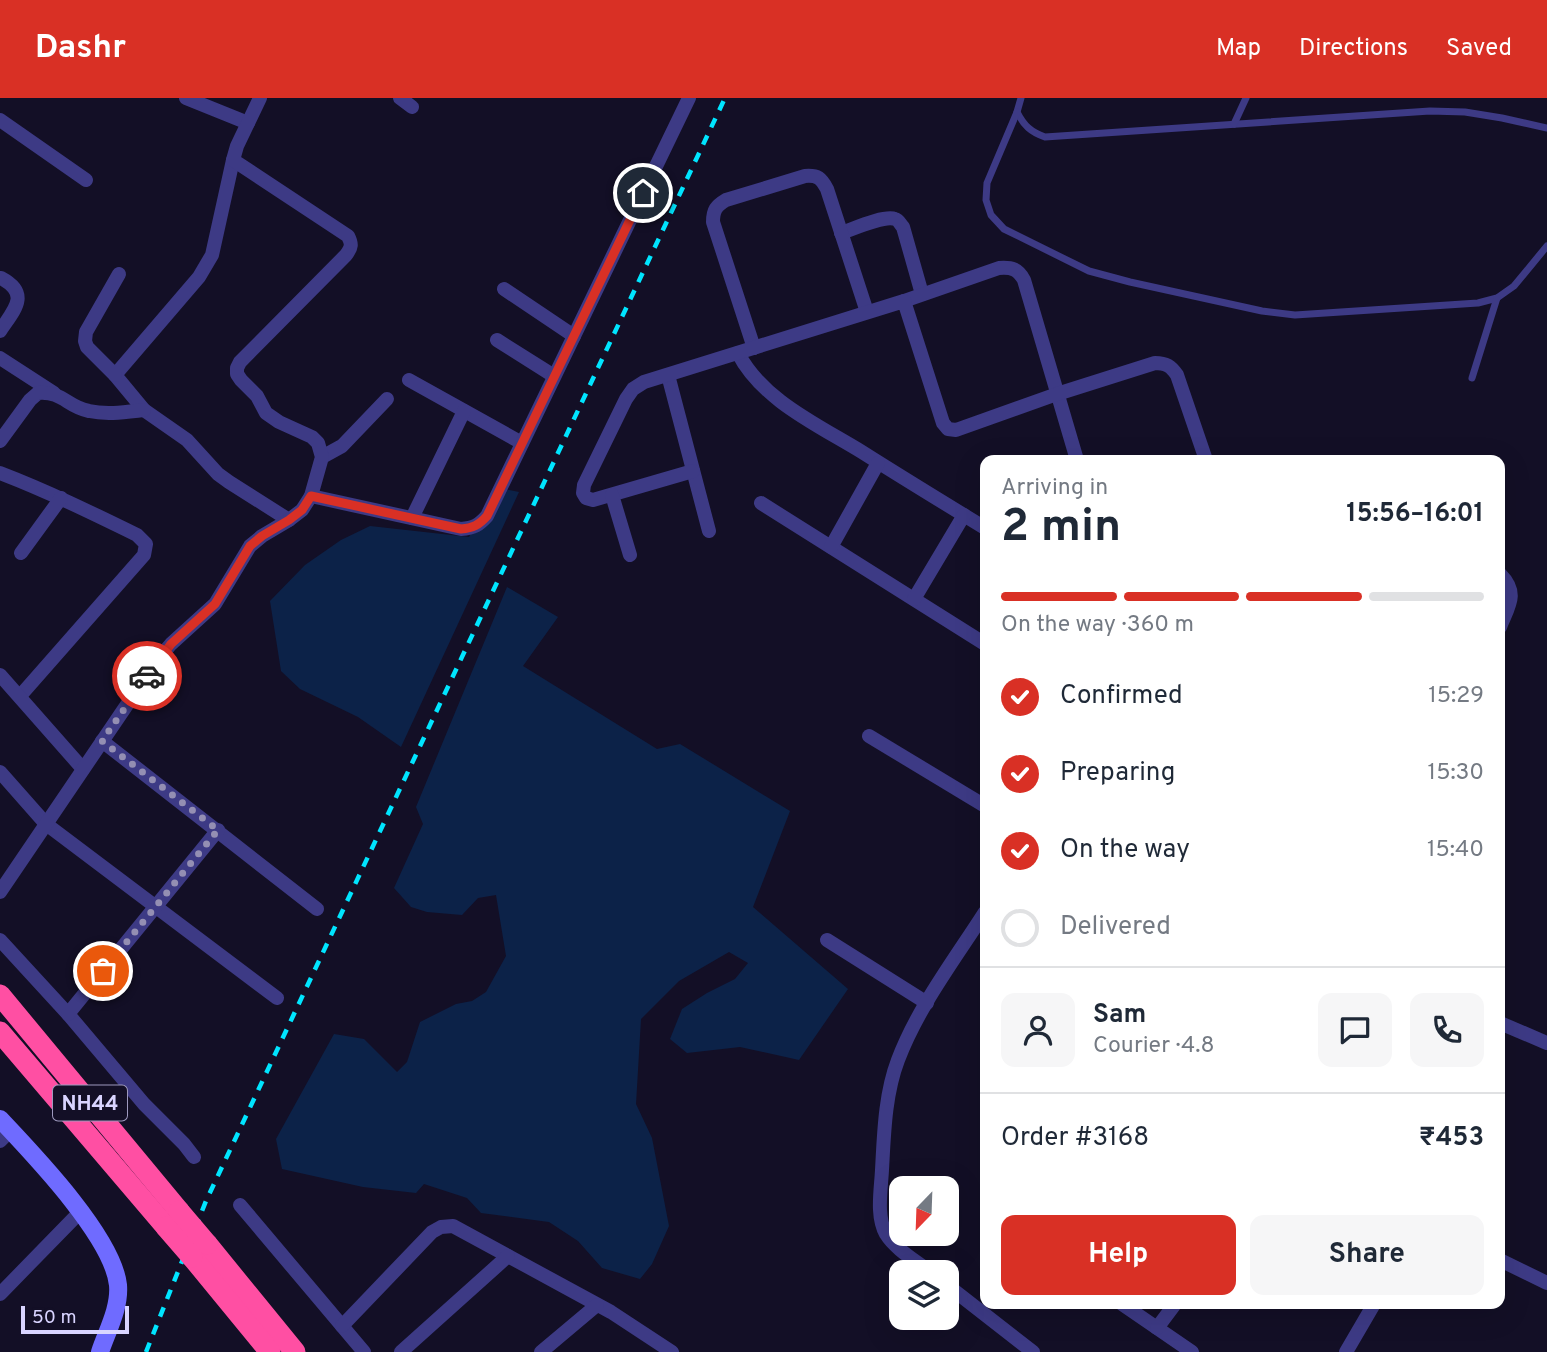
<!DOCTYPE html>
<html lang="en">
<head>
<meta charset="utf-8">
<style>
	:root { --surface:#fff; --page:#f6f6f7; --text:#1f2937; --muted:#747a83; --line:#e0e1e3; --accent:#d93025 }
	body { margin:0; font-family:Overpass,sans-serif; background:var(--page); color:var(--text); height:100vh; display:flex; flex-direction:column; font-size:26px; white-space:nowrap }
	* { box-sizing:border-box; margin:0 }
	p { font-size:23px; color:var(--muted) }
	.icon { flex:none; width:38px; height:38px; fill:none; stroke:currentColor; stroke-width:2; stroke-linecap:round; stroke-linejoin:round }
	.map { position:relative; flex:1; overflow:hidden }
	.details { position:absolute; left:980px; top:357px; width:525px; height:854px; display:flex; flex-direction:column; background:var(--surface); border-radius:14px; box-shadow:0 7px 28px #0002 }
	.details>* { flex:none }
	.needle { width:46px; rotate:203deg }
	.tools { position:absolute; left:889px; top:1078px; display:grid; gap:14px }
	.tools a { display:grid; place-items:center; width:70px; height:70px; border-radius:14px; background:var(--surface); box-shadow:0 7px 28px #0002; font-size:35px }
	.scale { position:absolute; left:21px; bottom:18px; width:108px; box-sizing:border-box; padding-left:7px; border:4px solid #d9d4ff; border-top:0; font-size:19px; line-height:24px; white-space:nowrap; color:#d9d4ff; -webkit-text-stroke:5px #130f26; paint-order:stroke }
	.pin { position:absolute; display:grid; place-items:center; width:60px; height:60px; color:#fff; margin:-30px; border:4px solid #fff; border-radius:50%; box-shadow:0 2px 7px #0007 }
	.courier { position:absolute; display:grid; place-items:center; width:70px; height:70px; margin:-35px; border:5px solid #d93025; border-radius:50%; background:#fff; color:#222; box-shadow:0 2px 9px #0007 }
	.headline em { font-style:normal; font-weight:700 }
	.headline div { display:flex; flex-direction:column-reverse }
	.headline { display:flex; align-items:center; justify-content:space-between; height:119px; padding:0 21px }
	h1 { font-size:46px; font-weight:700; line-height:52px }
	.bar { display:grid; grid-template-columns:repeat(4,1fr); gap:10px 7px; align-content:center; height:84px; padding:0 21px }
	.bar i { height:9px; border-radius:5px; background:var(--line) }
	.bar .current { background:var(--accent) }
	.bar p { grid-column:span 4 }
	.line { display:flex; align-items:center; gap:18px; padding:0 21px; border-top:2px solid var(--line) }
	.line div { flex:1 }
	.round { display:grid; place-items:center; flex:none; width:74px; height:74px; border-radius:14px; background:var(--page) }
	ol { padding:0 21px; list-style:none }
	li { display:flex; align-items:center; gap:21px; height:77px }
	li p { margin-inline-start:auto }
	li .icon { padding:7px; border-radius:50%; background:var(--accent); color:#fff; stroke-width:4 }
	li:last-child { color:var(--muted) }
	li i { width:38px; height:38px; border:4px solid var(--line); border-radius:50% }
	.cta { display:flex; gap:14px; margin-top:auto; padding:14px 21px }
	.cta a { flex:1; height:80px; border-radius:14px; background:var(--accent); color:#fff; font-size:28px; font-weight:700; line-height:80px; text-align:center }
	.cta a+a { background:var(--page); color:var(--text) }
	header { display:flex; align-items:center; gap:42px; box-sizing:border-box; height:98px; padding:0 35px; background:var(--accent); color:#fff }
	header strong { font-size:33px }
	nav { display:flex; gap:38px; margin-inline-start:auto; font-size:24px }
	.map>svg:first-child { display:block }
	.water { fill:#0c2248 }
	.lines { fill:none; stroke-linecap:round; stroke-linejoin:round }
	.lane { stroke:#3d3a85; stroke-width:7 }
	.street { stroke:#3d3a85; stroke-width:14 }
	.secondary { stroke:#6f6bff; stroke-width:18 }
	.highway { stroke:#ff4fa3; stroke-width:21 }
	.rail { stroke:#00e5ff; stroke-width:4.5; stroke-dasharray:10 9; stroke-linecap:butt }
	.highway-bridge { stroke:#ff4fa3; stroke-width:21 }
	.done { stroke:#948fb3; stroke-width:7; stroke-dasharray:0 12.6 }
	.route { stroke:#d93025; stroke-width:9 }
	.labels { text-anchor:middle; stroke-width:6; stroke-linejoin:round; paint-order:stroke }
	.shield { fill:#130f26; stroke:#9e99be; stroke-width:2 }
	.shield-label { font-size:21px; font-weight:bold; fill:#d9d4ff }
</style>
</head>
<body>
<header>
<strong>Dashr</strong>
<nav><a>Map</a><a>Directions</a><a>Saved</a></nav>
</header>
<div class="map">
<svg width="1547" height="1254" viewBox="0 0 1547 1254">
	<rect width="100%" height="100%" fill="#130f26"/>
	<g class="water">
		<polygon points="495,389 519,394 401,649 358,619 300,591 281,573 270,503 305,467 341,442 370,428 469,439"/>
		<polygon points="507,489 558,519 523,568 657,651 680,646 790,713 753,809 848,891 799,962 740,949 687,955 670,941 682,911 707,895 735,881 748,865 729,854 679,883 641,921 636,1006 652,1040 669,1128 652,1166 640,1181 602,1170 578,1143 549,1124 481,1115 467,1100 424,1086 416,1095 363,1089 282,1071 276,1041 334,936 364,941 397,974 407,964 420,924 456,906 472,903 486,894 506,858 496,797 478,800 462,817 427,814 411,809 394,790 423,726 416,709"/>
	</g>
	<g class="lines">
		<g class="lane">
			<path d="M1021,0l-4,14c7,14 14,20 28,25l385,-26 35,1 37,6 45,10"/>
			<polyline points="1017,14 987,85 986,102 991,117 1004,131 1089,173 1130,184 1262,213 1295,217 1478,205 1497,200 1514,188 1547,148"/>
			<polyline points="1234,26 1246,0"/>
			<polyline points="1472,280 1497,200"/>
		</g>
		<g class="street">
			<polyline points="186,0 248,25"/>
			<polyline points="400,0 412,9"/>
			<polyline points="0,22 86,82"/>
			<polyline points="233,62 212,157 199,179 115,277 144,312 187,342 218,376 229,384 289,422"/>
			<path d="M841,135c12,-4 43,-18 54,-14 4,1 5,5 8,8l19,67"/>
			<polyline points="504,191 574,238"/>
			<path d="M904,203l95,-33c13,-1 19,1 25,12l53,180"/>
			<path d="M0,233c14,-21 31,-37 1,-53"/>
			<polyline points="497,242 554,278"/>
			<path d="M754,250l-41,-126c0,-12 3,-16 13,-22l79,-24c13,-1 16,2 22,13l40,123"/>
			<path d="M738,255c24,47 80,72 124,99 41,26 82,51 123,76"/>
			<polyline points="0,260 54,295"/>
			<polyline points="115,277 87,249 85,243 86,234 119,176"/>
			<polyline points="668,277 709,433"/>
			<polyline points="409,282 522,345"/>
			<path d="M0,343l30,-41 8,-7c25,-2 29,14 51,18 18,4 37,1 55,-1"/>
			<polyline points="322,359 342,348 387,301"/>
			<path d="M693,373l-100,29 -7,-2 -3,-5 1,-8 42,-86 7,-10 11,-7 260,-81 39,122 5,6 8,1 101,-36 98,-31c11,0 16,3 22,12l29,85"/>
			<path d="M0,375c47,18 92,40 137,62l9,9 -2,11 -124,141"/>
			<polyline points="612,397 630,457"/>
			<path d="M311,398l150,33c13,-1 18,-4 26,-13l202,-418"/>
			<polyline points="761,405 985,546"/>
			<polyline points="412,420 464,313"/>
			<polyline points="831,449 878,365"/>
			<polyline points="21,455 61,400"/>
			<path d="M1500,476c19,19 9,31 0,53"/>
			<polyline points="914,501 964,417"/>
			<polyline points="0,577 83,671"/>
			<polyline points="869,638 985,708"/>
			<polyline points="102,643 317,811"/>
			<polyline points="0,674 46,726 277,900"/>
			<path d="M0,794l158,-233 13,-15 44,-40 35,-58 12,-10 27,-16 13,-10 9,-14 11,-39 -4,-14 -6,-6 -33,-15 -13,-9 -9,-17 -16,-16 -4,-6v-6l3,-6 106,-107c6,-8 6,-11 2,-19l-115,-76 4,-14 23,-48"/>
			<polyline points="0,842 68,916 144,1006 184,1046 194,1059"/>
			<polyline points="827,842 927,905"/>
			<polyline points="68,916 218,732"/>
			<polyline points="1500,925 1547,945"/>
			<polyline points="0,1043 11,1032"/>
			<polyline points="240,1107 364,1254"/>
			<polyline points="1500,1162 1547,1185"/>
			<path d="M930,1174c-14,-11 -35,-23 -44,-38 -10,-18 -5,-44 -4,-64 2,-37 3,-76 16,-110 20,-53 57,-101 87,-148"/>
			<polyline points="947,1187 1033,1254"/>
			<polyline points="0,1196 81,1113"/>
			<polyline points="1122,1206 1192,1254"/>
			<polyline points="342,1228 432,1134 441,1129 453,1128 611,1214 672,1254"/>
			<polyline points="1157,1230 1175,1206"/>
			<polyline points="401,1254 508,1158"/>
			<polyline points="541,1254 597,1207"/>
			<polyline points="1346,1254 1374,1206"/>
		</g>
		<path class="secondary" d="M0,1021c33,35 113,118 118,166 2,23 -11,46 -18,67"/>
		<g class="highway">
			<polyline points="0,897 179,1113"/>
			<polyline points="0,934 166,1129"/>
			<polyline points="207,1146 295,1254"/>
			<polyline points="192,1159 270,1254"/>
		</g>
		<polyline class="rail" points="146,1254 206,1103 725,0"/>
		<g class="highway-bridge">
			<polyline points="179,1113 207,1146"/>
			<polyline points="166,1129 192,1159"/>
		</g>
	</g>
	<g class="lines">
		<polyline class="done" points="103,873 218,732 102,643 147,578"/>
		<path class="route" d="M147,578l24,-32 44,-40 35,-58 12,-10 27,-16 13,-10 9,-14 150,33c12,-1 18,-4 26,-13l156,-323"/>
	</g>
	<g class="labels">
		<rect class="shield" x="53" y="987.5" width="74" height="35" rx="5"/>
		<g class="shield-label">
			<text x="90" y="1012">NH44</text>
		</g>
	</g>
</svg>
<div class="tools">
<a><svg class="needle" viewBox="-14 -14 28 28"><path d="M0-13l5 13h-10z" fill="#e53935"/><path d="M0 13l5-13h-10z" fill="#747a83"/></svg></a>
<a><svg class="icon" aria-label="layers" viewBox="0 0 24 24"><path d="M12 4l9 5-9 5-9-5zM3 14l9 5 9-5"/></svg></a>
</div>
<div class="scale">50 m</div>
<div class="pin" style="left:103px;top:873px;background:#ea580c"><svg class="icon" aria-label="bag" viewBox="0 0 24 24"><path d="M5 8h14l-1 12H6zM9 8a3 3 0 0 1 6 0"/></svg></div>
<div class="pin" style="left:643px;top:95px;background:#1f2937"><svg class="icon" aria-label="home" viewBox="0 0 24 24"><path d="M3 11l9-7 9 7M6 9v11h12V9"/></svg></div>
<div class="courier" style="left:147px;top:578px"><svg class="icon" aria-label="car" viewBox="0 0 24 24"><path d="M5 17H2v-5l4-1 3-4h7l3 4 3 1v5h-3M9 17h6M6 11h13"/><circle cx="7" cy="17" r="2"/><circle cx="17" cy="17" r="2"/></svg></div>
<section class="details">
<div class="headline"><div><h1>2 min</h1><p>Arriving in</p></div><em>15:56–16:01</em></div>
<div class="bar"><i class="current"></i><i class="current"></i><i class="current"></i><i></i><p>On the way · 360 m</p></div>
<ol>
<li><svg class="icon" aria-label="check" viewBox="0 0 24 24"><path d="M5 12l5 5 9-10"/></svg>Confirmed<p>15:29</p></li>
<li><svg class="icon" aria-label="check" viewBox="0 0 24 24"><path d="M5 12l5 5 9-10"/></svg>Preparing<p>15:30</p></li>
<li><svg class="icon" aria-label="check" viewBox="0 0 24 24"><path d="M5 12l5 5 9-10"/></svg>On the way<p>15:40</p></li>
<li><i></i>Delivered</li>
</ol>
<div class="line" style="height:126px"><a class="round"><svg class="icon" aria-label="person" viewBox="0 0 24 24"><circle cx="12" cy="8" r="4"/><path d="M4 21q1-7 8-7t8 7"/></svg></a><div><b>Sam</b><p>Courier · 4.8</p></div><a class="round"><svg class="icon" aria-label="chat" viewBox="0 0 24 24"><path d="M4 5h16v11H9l-5 4z"/></svg></a><a class="round"><svg class="icon" aria-label="phone" viewBox="0 0 24 24"><path d="M5 4h4l2 5-3 2q2 4 5 5l2-3 5 2v4C11 20 4 13 5 4z"/></svg></a></div>
<div class="line" style="height:91px"><div>Order #3168</div><b>₹453</b></div>
<div class="cta"><a>Help</a><a>Share</a></div>
</section>
</div>
</body>
</html>
